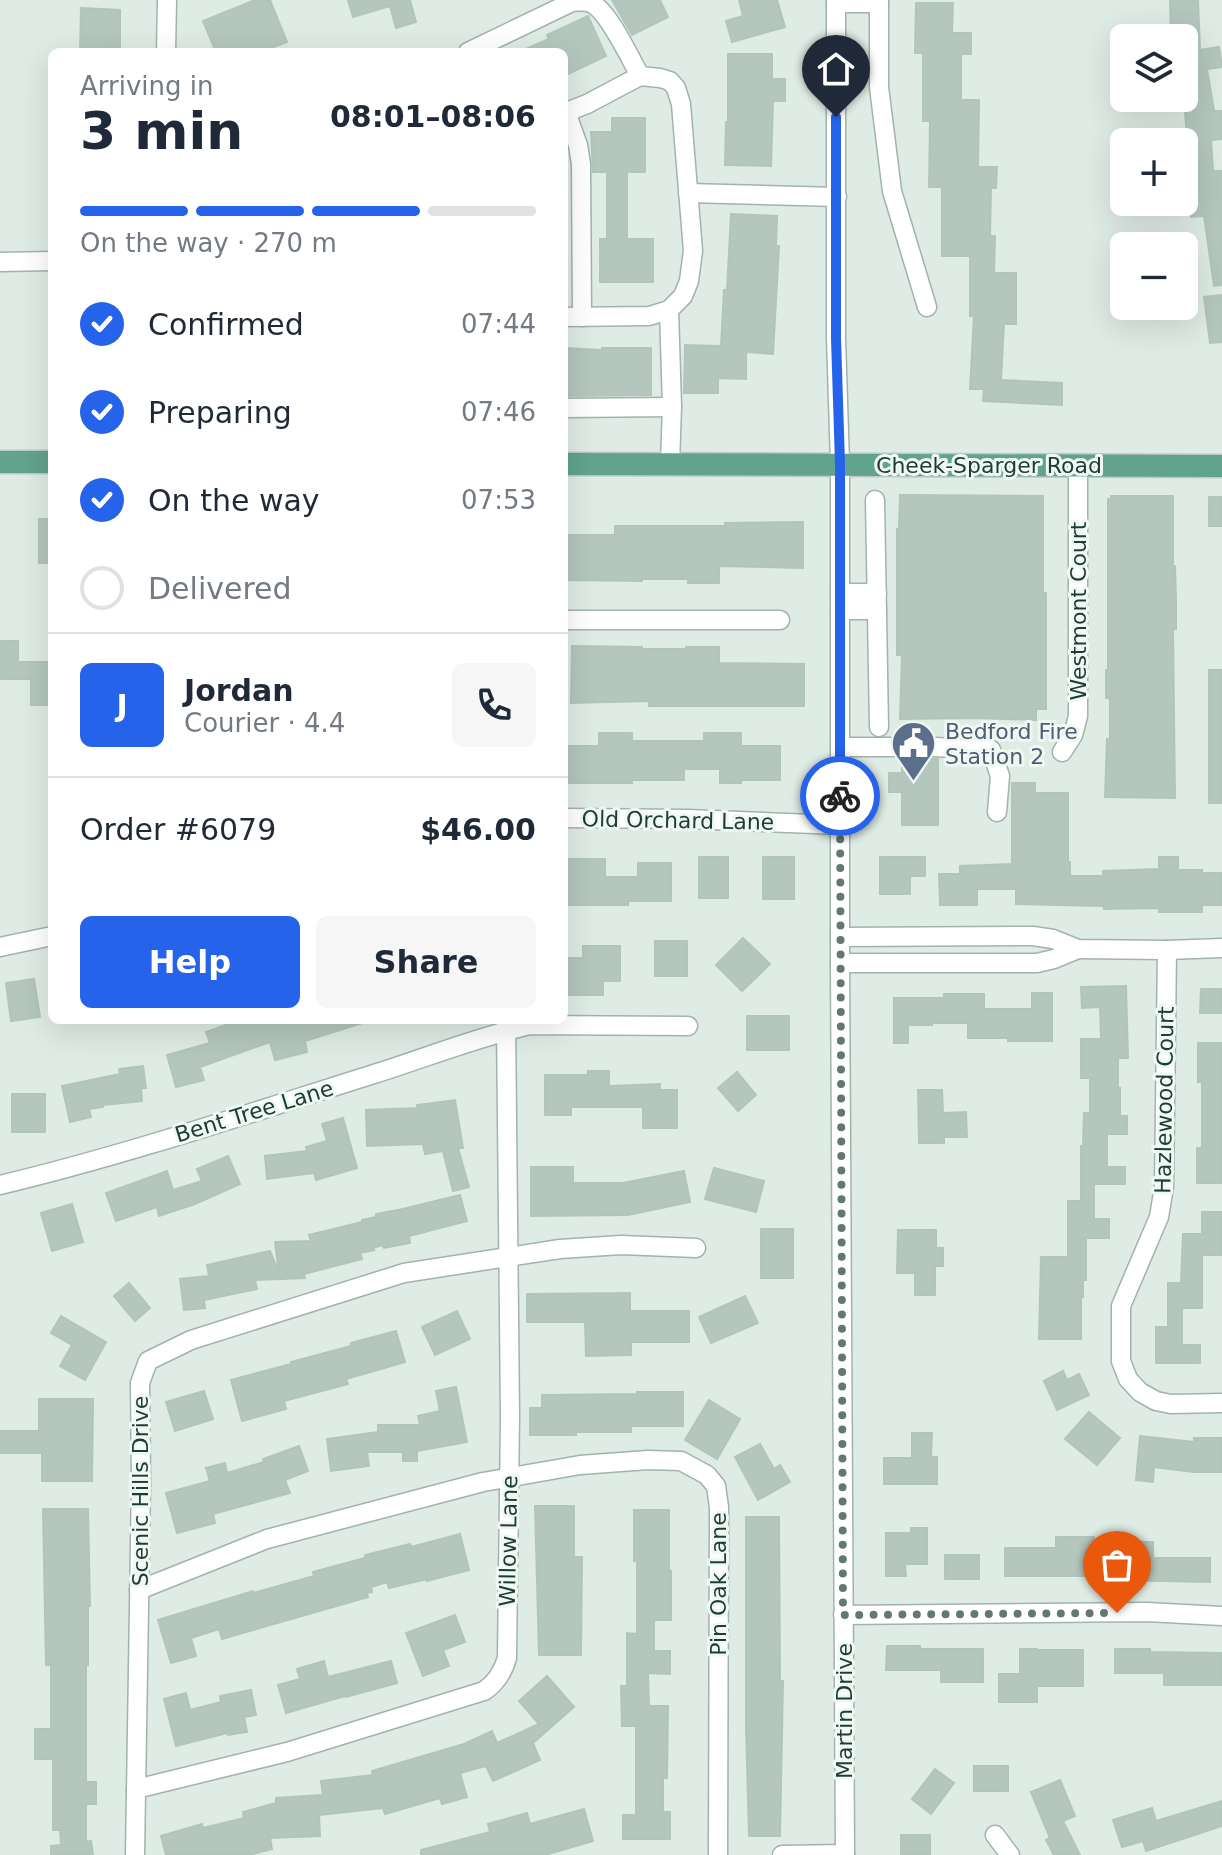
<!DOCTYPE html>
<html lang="en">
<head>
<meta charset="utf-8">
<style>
	:root { --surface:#fff; --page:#f6f6f7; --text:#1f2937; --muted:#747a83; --line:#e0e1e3; --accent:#2563eb }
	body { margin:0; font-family:"DejaVu Sans",sans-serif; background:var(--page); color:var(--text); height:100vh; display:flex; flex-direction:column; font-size:30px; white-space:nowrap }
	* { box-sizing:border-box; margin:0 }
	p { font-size:26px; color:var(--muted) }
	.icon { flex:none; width:44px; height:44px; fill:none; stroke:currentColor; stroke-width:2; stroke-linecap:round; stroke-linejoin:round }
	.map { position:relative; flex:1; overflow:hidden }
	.side { position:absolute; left:48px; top:48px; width:520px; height:976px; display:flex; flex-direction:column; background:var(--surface); border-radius:12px; box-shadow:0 8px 32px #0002 }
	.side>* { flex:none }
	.buttons { position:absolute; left:1110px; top:24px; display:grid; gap:16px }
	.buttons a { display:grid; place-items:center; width:88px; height:88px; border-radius:12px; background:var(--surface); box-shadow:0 8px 32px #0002; font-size:40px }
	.pin { position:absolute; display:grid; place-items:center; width:68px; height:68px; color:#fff; margin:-82px -34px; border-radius:50% 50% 50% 0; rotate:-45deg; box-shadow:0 0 8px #0007 }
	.pin .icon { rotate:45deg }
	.courier { position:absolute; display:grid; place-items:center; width:80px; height:80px; margin:-40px; border:6px solid #2563eb; border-radius:50%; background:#fff; color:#222; box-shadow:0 2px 10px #0007 }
	.headline em { font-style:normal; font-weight:600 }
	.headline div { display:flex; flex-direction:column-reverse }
	.headline { display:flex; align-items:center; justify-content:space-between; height:136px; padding:0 32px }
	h1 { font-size:52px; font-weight:600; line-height:60px }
	.bar { display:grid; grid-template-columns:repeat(4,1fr); gap:12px 8px; align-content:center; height:96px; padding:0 32px }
	.bar i { height:10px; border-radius:6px; background:var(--line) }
	.bar .on { background:var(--accent) }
	.bar p { grid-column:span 4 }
	.line { display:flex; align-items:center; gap:20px; padding:0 32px; border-top:2px solid var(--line) }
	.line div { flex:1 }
	.round { display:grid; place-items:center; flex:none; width:84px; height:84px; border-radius:12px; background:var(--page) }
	ol { padding:0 32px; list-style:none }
	li { display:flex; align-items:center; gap:24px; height:88px }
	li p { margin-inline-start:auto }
	li .icon { padding:8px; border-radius:50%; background:var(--accent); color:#fff; stroke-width:4 }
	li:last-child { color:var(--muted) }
	li i { width:44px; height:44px; border:4px solid var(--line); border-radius:50% }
	.button { display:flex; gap:16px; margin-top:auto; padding:16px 32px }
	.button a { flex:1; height:92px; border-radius:12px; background:var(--accent); color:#fff; font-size:32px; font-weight:600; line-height:92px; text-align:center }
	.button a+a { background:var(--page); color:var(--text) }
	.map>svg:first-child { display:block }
	.building { fill:#b4c6be; stroke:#b1c5bc; stroke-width:2 }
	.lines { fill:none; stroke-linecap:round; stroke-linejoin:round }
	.minor-casing { stroke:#a2b3ac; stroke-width:21 }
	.major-casing { stroke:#c0c8c6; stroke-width:25 }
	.minor { stroke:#fff; stroke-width:18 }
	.major { stroke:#62a38f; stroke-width:22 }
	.done { stroke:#627971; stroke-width:8; stroke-dasharray:0 14.4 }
	.route { stroke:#2563eb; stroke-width:10 }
	.labels { text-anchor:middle; stroke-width:6; stroke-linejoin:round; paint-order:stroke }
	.street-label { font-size:22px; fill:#1f3c33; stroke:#f0f8f3 }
	.service-label { font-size:22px; fill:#4e5e75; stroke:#f0f8f3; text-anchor:start }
</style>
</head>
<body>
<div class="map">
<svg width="1222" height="1855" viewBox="0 0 1222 1855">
	<rect width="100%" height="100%" fill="#dfebe5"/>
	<g class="building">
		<polygon points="255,0 270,0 287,42 261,52 216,52 203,21"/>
		<polygon points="348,0 410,0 416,22 396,28 390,6 353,17"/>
		<polygon points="612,0 660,0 668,17 632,35"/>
		<polygon points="739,0 777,0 785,27 732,42 726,21 743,16"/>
		<polygon points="1170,0 1198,0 1200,50 1219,47 1222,67 1207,69 1214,111 1222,111 1222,139 1211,140 1213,171 1222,171 1222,285 1214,286 1204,216 1191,217 1191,193 1199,193 1198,158 1184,159 1184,138 1187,138 1184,99 1184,32 1171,33"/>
		<polygon points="916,3 953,3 952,33 971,33 971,54 961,54 961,100 979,100 978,167 997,167 996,188 991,188 990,236 995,236 994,273 1016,273 1016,324 1004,324 1001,380 1062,383 1062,405 983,401 984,389 970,389 974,316 970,316 970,256 942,256 942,187 929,187 930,121 923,121 923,53 915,53"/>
		<polygon points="81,8 120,10 120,48 102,48 102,52 80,52"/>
		<polygon points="588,16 606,56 564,76 564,52 519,52 549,39 547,35"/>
		<polygon points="728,54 772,54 772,79 785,79 785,101 773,101 771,166 725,165 726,122 728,122"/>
		<polygon points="612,118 645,118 645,172 627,172 627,239 653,239 653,282 600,282 600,239 607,239 607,172 593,172 591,132 612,132"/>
		<polygon points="731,214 777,216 776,246 779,246 773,354 746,352 746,379 718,378 718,393 684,393 685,345 721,346 724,290 727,290"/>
		<polygon points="1222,295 1222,342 1210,343 1204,297"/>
		<polygon points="564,348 602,350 602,348 651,348 651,395 564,396"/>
		<polygon points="900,495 1043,496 1043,593 1046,593 1046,709 1036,709 1036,720 976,718 900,719 902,655 897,655 897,529 899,529"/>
		<polygon points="1111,496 1173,496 1173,566 1175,566 1176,600 1176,629 1173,629 1175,798 1105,797 1107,739 1110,739 1110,698 1106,698 1106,670 1108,670 1108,499 1111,499"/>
		<rect x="1209" y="497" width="13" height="29"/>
		<rect x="39" y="519" width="13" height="44"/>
		<polygon points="803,522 803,568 719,566 719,583 688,583 688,579 642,579 642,581 564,580 564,535 615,535 615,526 725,526 725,523"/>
		<polygon points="0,641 18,641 18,662 52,662 52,705 31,705 31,679 0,679"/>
		<polygon points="572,646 642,647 642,649 686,649 686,647 719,647 719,663 804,664 804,706 649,706 649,701 571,703"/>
		<rect x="1209" y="670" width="13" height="133"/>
		<polygon points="599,733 632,733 632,741 704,741 704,733 741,733 741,746 780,746 780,780 741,780 741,783 720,783 720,769 684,769 684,780 632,780 632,783 564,783 564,746 599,746"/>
		<polygon points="902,759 938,759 938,825 902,825 902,792 889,792 889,773 902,773"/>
		<polygon points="1012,783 1035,783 1035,793 1068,793 1068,862 1070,862 1070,876 1103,876 1103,871 1159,869 1159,857 1178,857 1178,870 1202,870 1202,873 1222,873 1222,905 1202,905 1202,912 1159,912 1159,908 1104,909 1104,906 1016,904 1016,889 977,889 977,905 940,905 939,874 960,874 960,866 1012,864"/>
		<rect x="699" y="857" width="29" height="41"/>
		<rect x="763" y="857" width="31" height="42"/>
		<polygon points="880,857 925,857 925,876 910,876 910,894 880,894"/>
		<polygon points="564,859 605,859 605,877 638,877 638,863 671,863 671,901 628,901 628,905 564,905"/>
		<polygon points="743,938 770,964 742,991 716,965"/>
		<rect x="655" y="941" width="32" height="35"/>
		<polygon points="583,946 620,946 620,981 603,981 603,995 564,995 564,958 583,958"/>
		<polygon points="34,979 40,1017 11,1021 6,983"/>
		<polygon points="1126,986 1128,1058 1118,1058 1118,1088 1120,1088 1120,1116 1127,1116 1127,1134 1107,1134 1107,1167 1125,1167 1125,1184 1094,1184 1094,1219 1109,1219 1109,1238 1086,1238 1086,1280 1083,1280 1083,1297 1081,1297 1081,1339 1039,1339 1041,1257 1068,1257 1068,1201 1081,1201 1081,1146 1083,1146 1084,1113 1090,1113 1090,1078 1081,1078 1081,1039 1101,1039 1100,1007 1082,1008 1081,987"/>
		<polygon points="1201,989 1222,989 1222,1013 1200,1013"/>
		<polygon points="1032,993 1052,993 1052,1041 1008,1041 1008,1038 968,1038 968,1023 932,1023 932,1025 908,1025 908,1043 894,1043 894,998 944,998 944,994 984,994 984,1009 1032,1009"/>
		<rect x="747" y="1016" width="42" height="34"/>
		<polygon points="239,1020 361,1020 362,1023 305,1041 307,1052 275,1060 270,1042 200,1067 204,1080 176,1087 167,1055 210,1043 206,1032"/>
		<polygon points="1198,1043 1222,1043 1222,1183 1197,1183 1197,1148 1202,1148 1202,1082 1198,1082"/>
		<polygon points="143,1066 146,1088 141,1088 142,1101 103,1105 103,1107 89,1109 91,1117 70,1122 62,1086 120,1074 119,1069"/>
		<polygon points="588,1071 609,1071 609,1086 660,1084 660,1090 677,1090 677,1128 643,1128 643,1107 571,1107 571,1115 545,1115 545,1075 588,1075"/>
		<polygon points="737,1072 756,1095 738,1111 718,1088"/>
		<polygon points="918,1090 942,1090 943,1113 966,1112 967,1137 944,1137 944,1143 919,1143"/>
		<rect x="12" y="1094" width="33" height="38"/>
		<polygon points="455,1100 463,1148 458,1148 469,1187 453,1191 443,1151 425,1154 423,1144 367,1146 366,1110 418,1108 417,1105"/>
		<polygon points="343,1118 357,1168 316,1180 314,1173 267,1179 265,1156 307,1151 306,1147 327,1141 322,1124"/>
		<polygon points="228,1156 240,1184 195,1204 159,1216 157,1207 116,1221 106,1193 167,1171 173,1190 202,1181 197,1169"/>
		<polygon points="531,1167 573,1167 573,1183 623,1183 684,1171 690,1202 628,1215 531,1216"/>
		<polygon points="714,1168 764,1181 756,1212 705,1199"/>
		<polygon points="460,1195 467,1221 409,1236 410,1243 384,1248 382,1245 373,1248 374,1250 360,1253 362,1259 304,1274 305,1278 255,1280 257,1289 204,1300 205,1308 184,1310 180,1279 209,1276 207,1265 270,1251 279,1273 275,1242 311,1241 309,1235 362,1222 362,1220 376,1217 376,1214 403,1209"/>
		<polygon points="72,1204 83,1242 52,1251 41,1213"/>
		<polygon points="1202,1212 1222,1212 1222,1255 1202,1255 1202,1308 1182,1308 1182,1345 1200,1345 1200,1363 1156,1363 1156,1327 1168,1327 1168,1283 1181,1283 1183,1234 1202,1234"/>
		<rect x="761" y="1229" width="32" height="49"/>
		<polygon points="898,1230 936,1230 936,1248 943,1248 943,1266 935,1266 935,1295 915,1295 915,1273 897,1273"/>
		<polygon points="129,1283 150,1308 135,1321 114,1296"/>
		<polygon points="630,1293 630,1311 689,1311 689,1342 631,1342 631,1355 586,1356 585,1322 527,1322 527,1294"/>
		<polygon points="745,1296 758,1323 711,1343 699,1317"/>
		<polygon points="457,1311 470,1339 435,1355 422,1327"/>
		<polygon points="61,1316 106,1342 85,1380 60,1366 72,1345 51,1333"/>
		<polygon points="396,1331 405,1362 346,1379 348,1384 284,1401 286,1409 242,1421 231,1380 291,1364 291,1362 351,1346 351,1343"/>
		<polygon points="1063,1371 1067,1380 1079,1374 1089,1395 1057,1410 1044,1381"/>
		<polygon points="456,1387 467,1442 417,1451 417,1461 403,1461 403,1452 367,1452 369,1466 331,1471 327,1439 378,1432 378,1425 420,1425 418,1416 440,1411 436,1391"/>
		<polygon points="204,1391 213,1419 175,1431 166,1402"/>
		<polygon points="637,1392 683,1392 683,1426 631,1426 631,1432 576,1432 576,1435 530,1435 530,1408 542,1408 542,1395 637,1394"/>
		<polygon points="39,1399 93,1399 92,1481 42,1481 42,1453 0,1453 0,1431 39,1431"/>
		<polygon points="709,1400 740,1419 717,1459 685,1440"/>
		<polygon points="1089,1412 1120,1438 1097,1465 1065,1439"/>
		<polygon points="912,1433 932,1433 931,1457 937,1457 937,1484 884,1484 884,1458 912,1458"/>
		<polygon points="1140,1436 1194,1442 1194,1438 1222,1438 1222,1472 1194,1472 1154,1467 1153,1482 1136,1480"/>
		<polygon points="760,1444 774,1469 780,1465 790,1482 758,1500 735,1457"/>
		<polygon points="299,1446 308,1471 285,1480 290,1493 213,1514 215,1523 177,1533 166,1493 210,1481 206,1468 225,1463 227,1473 264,1462 263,1459"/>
		<polygon points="535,1506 574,1506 574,1557 582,1557 581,1655 539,1655"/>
		<polygon points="43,1509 88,1509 90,1606 88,1606 88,1665 86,1665 86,1782 96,1782 96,1804 86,1804 86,1842 91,1841 93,1855 51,1855 51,1846 61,1845 60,1830 53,1830 53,1759 35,1759 35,1729 51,1729 51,1665 46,1665"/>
		<polygon points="634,1510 669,1510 669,1571 671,1571 671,1620 654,1620 654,1651 670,1651 670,1674 648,1673 649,1706 668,1706 667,1778 663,1778 663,1812 670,1812 670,1839 623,1839 623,1815 636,1815 636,1726 622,1726 621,1686 627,1686 627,1633 637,1634 637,1561 634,1561"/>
		<polygon points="746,1517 779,1517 780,1681 783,1681 780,1836 749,1836 746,1726"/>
		<polygon points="911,1528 927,1528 927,1564 905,1564 906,1576 886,1576 886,1533 911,1533"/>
		<polygon points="460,1534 469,1570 427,1581 427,1579 389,1588 387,1582 371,1587 372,1592 367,1593 368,1597 222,1639 219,1629 191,1638 196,1656 171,1663 158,1620 253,1591 253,1593 314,1576 313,1572 365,1558 365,1555 410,1544 411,1547"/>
		<polygon points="1056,1537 1094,1537 1094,1542 1153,1542 1153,1558 1210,1558 1210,1582 1115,1580 1115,1576 1005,1576 1005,1548 1056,1548"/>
		<rect x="945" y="1555" width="34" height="24"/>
		<polygon points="455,1615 465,1642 443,1650 449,1666 423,1676 406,1633"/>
		<polygon points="887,1646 920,1646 920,1649 983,1649 983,1682 941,1682 941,1670 886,1670"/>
		<polygon points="1020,1649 1037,1649 1037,1650 1083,1650 1083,1686 1037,1686 1037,1702 999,1702 999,1674 1020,1674"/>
		<polygon points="1115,1649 1150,1649 1150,1652 1222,1653 1222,1685 1164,1685 1164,1673 1115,1673"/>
		<polygon points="324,1661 328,1677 391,1661 397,1683 346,1697 345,1696 286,1713 278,1685 300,1679 297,1669"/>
		<polygon points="547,1676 574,1707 533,1743 540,1760 493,1781 486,1766 460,1773 467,1797 442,1804 440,1798 385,1814 383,1808 319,1815 320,1836 270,1838 272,1849 249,1855 166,1855 161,1836 202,1824 203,1828 244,1818 243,1812 276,1803 276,1798 323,1795 321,1781 373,1775 372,1771 464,1744 492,1731 497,1743 539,1724 519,1701"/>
		<polygon points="251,1690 256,1715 244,1717 247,1732 228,1735 227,1733 176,1746 164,1699 186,1693 190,1710 221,1702 220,1696"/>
		<rect x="974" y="1766" width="34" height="25"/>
		<polygon points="935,1769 954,1783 931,1814 912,1799"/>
		<polygon points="1060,1780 1075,1816 1063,1821 1080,1855 1054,1855 1046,1840 1050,1838 1031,1792"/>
		<polygon points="1222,1801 1222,1826 1146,1851 1143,1841 1122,1847 1113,1820 1152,1808 1156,1821"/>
		<polygon points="584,1809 593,1841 545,1855 421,1855 421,1850 490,1832 488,1824 527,1813 530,1824"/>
		<rect x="901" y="1835" width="29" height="20"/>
	</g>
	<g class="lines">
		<defs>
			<g id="minor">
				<polyline points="836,0 836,338 840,464 840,963 845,1855"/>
				<polyline points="879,0 879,87 892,191 927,307"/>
				<polyline points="836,3 879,3"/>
				<polyline points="166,52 167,0"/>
				<path d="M468,52l104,-50c7,0 12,-2 19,1 17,7 39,55 49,73"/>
				<polyline points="566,112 578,145 581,164 582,317"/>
				<polyline points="564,113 587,104 640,76 660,78 670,81 676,88 681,104 693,251 689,281 683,296 669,310 649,316 564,317"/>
				<polyline points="688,193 837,197"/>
				<polyline points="0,262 52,261"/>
				<polyline points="669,310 672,407 670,463"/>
				<polyline points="564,408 672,407"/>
				<polyline points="875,500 879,727"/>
				<polyline points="840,593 877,593"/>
				<polyline points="840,610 877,610"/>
				<polyline points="564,620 780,620"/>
				<polyline points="840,747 935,747 991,750 1000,776 997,812"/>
				<polyline points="1062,752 1073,735 1078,716 1078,465"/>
				<polyline points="564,818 688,819 840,825"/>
				<polyline points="840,937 1033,936 1053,939 1078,949 1167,950 1222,948"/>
				<polyline points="0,947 52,936"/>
				<polyline points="1167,950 1164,1187 1159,1217 1121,1306 1121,1361 1128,1379 1140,1392 1156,1401 1171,1404 1222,1403"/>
				<polyline points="840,963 1037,963 1054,959 1078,949"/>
				<path d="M0,1185c126,-30 250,-72 374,-111 51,-16 103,-37 156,-49l158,1"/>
				<polyline points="139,1590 267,1539 483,1482 580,1465 648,1460 681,1461 707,1475 716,1486 719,1507 718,1855"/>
				<polyline points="843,1615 1147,1612 1222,1616"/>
				<path d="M136,1789l151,-37 197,-61c12,-8 19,-19 23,-33l3,-242 -4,-396"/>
				<polyline points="995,1835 1010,1855"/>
				<polyline points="135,1855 141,1482 140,1383 148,1361 191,1340 404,1273 560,1249 621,1245 696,1248"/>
				<polyline points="782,1855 845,1854"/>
			</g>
			<g id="major">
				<polyline points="0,462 52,462"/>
				<polyline points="564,464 1222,466"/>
			</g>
		</defs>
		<use href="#minor" class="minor-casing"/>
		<use href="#major" class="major-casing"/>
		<use href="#minor" class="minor"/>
		<use href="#major" class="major"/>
	</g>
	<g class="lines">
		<polyline class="done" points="840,796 843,1615 1117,1613"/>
		<polyline class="route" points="836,117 836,338 840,464 840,796"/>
	</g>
	<defs>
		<symbol id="civic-pin" viewBox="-11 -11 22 30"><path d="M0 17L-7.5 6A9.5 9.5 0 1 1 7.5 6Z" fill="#5c6f8a" stroke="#f0f8f3"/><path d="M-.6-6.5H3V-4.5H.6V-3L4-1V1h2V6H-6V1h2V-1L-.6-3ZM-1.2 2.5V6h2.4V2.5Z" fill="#fff"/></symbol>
	</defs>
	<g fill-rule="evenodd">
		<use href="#civic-pin" x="888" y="718" width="51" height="69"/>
	</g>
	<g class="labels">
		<g class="street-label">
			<text x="989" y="473">Cheek-Sparger Road</text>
			<text transform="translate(1078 611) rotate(-90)" y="8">Westmont Court</text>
			<text transform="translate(678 820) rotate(1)" y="8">Old Orchard Lane</text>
			<text transform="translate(1164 1100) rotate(-89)" y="8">Hazlewood Court</text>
			<text transform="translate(254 1111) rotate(-17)" y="8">Bent Tree Lane</text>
			<text transform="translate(140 1491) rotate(-90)" y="8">Scenic Hills Drive</text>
			<text transform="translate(508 1541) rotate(-89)" y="8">Willow Lane</text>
			<text transform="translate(718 1584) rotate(-90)" y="8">Pin Oak Lane</text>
			<text transform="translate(844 1711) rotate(-90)" y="8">Martin Drive</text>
		</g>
		<g class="service-label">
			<text x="945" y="739">Bedford Fire<tspan x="945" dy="25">Station 2</tspan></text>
		</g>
	</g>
</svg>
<div class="buttons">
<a><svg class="icon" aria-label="layers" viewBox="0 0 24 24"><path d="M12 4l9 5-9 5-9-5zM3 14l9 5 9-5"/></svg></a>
<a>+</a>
<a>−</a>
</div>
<div class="pin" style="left:1117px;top:1613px;background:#ea580c"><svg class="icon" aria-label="bag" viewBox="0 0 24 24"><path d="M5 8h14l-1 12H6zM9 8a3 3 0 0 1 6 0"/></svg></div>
<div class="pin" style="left:836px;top:117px;background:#1f2937"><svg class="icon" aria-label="home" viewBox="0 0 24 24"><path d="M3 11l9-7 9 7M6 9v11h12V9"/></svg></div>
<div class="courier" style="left:840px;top:796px"><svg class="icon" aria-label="bike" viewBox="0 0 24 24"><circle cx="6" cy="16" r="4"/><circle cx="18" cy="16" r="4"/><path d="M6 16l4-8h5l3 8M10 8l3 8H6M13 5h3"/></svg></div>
<section class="side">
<div class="headline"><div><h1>3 min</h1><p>Arriving in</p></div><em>08:01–08:06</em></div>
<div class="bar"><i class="on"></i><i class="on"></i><i class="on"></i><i></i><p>On the way · 270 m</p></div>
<ol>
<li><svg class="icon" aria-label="check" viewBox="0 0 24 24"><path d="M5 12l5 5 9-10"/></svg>Confirmed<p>07:44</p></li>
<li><svg class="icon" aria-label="check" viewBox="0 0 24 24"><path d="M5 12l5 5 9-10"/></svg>Preparing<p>07:46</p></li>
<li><svg class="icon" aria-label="check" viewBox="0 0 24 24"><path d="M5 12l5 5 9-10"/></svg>On the way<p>07:53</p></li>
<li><i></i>Delivered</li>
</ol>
<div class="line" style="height:144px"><b class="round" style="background:var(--accent);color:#fff">J</b><div><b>Jordan</b><p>Courier · 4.4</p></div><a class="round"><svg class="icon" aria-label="phone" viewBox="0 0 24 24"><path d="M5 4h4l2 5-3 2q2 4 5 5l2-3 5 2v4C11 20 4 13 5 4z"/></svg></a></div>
<div class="line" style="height:104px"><div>Order #6079</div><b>$46.00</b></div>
<div class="button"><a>Help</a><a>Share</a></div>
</section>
</div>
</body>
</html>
